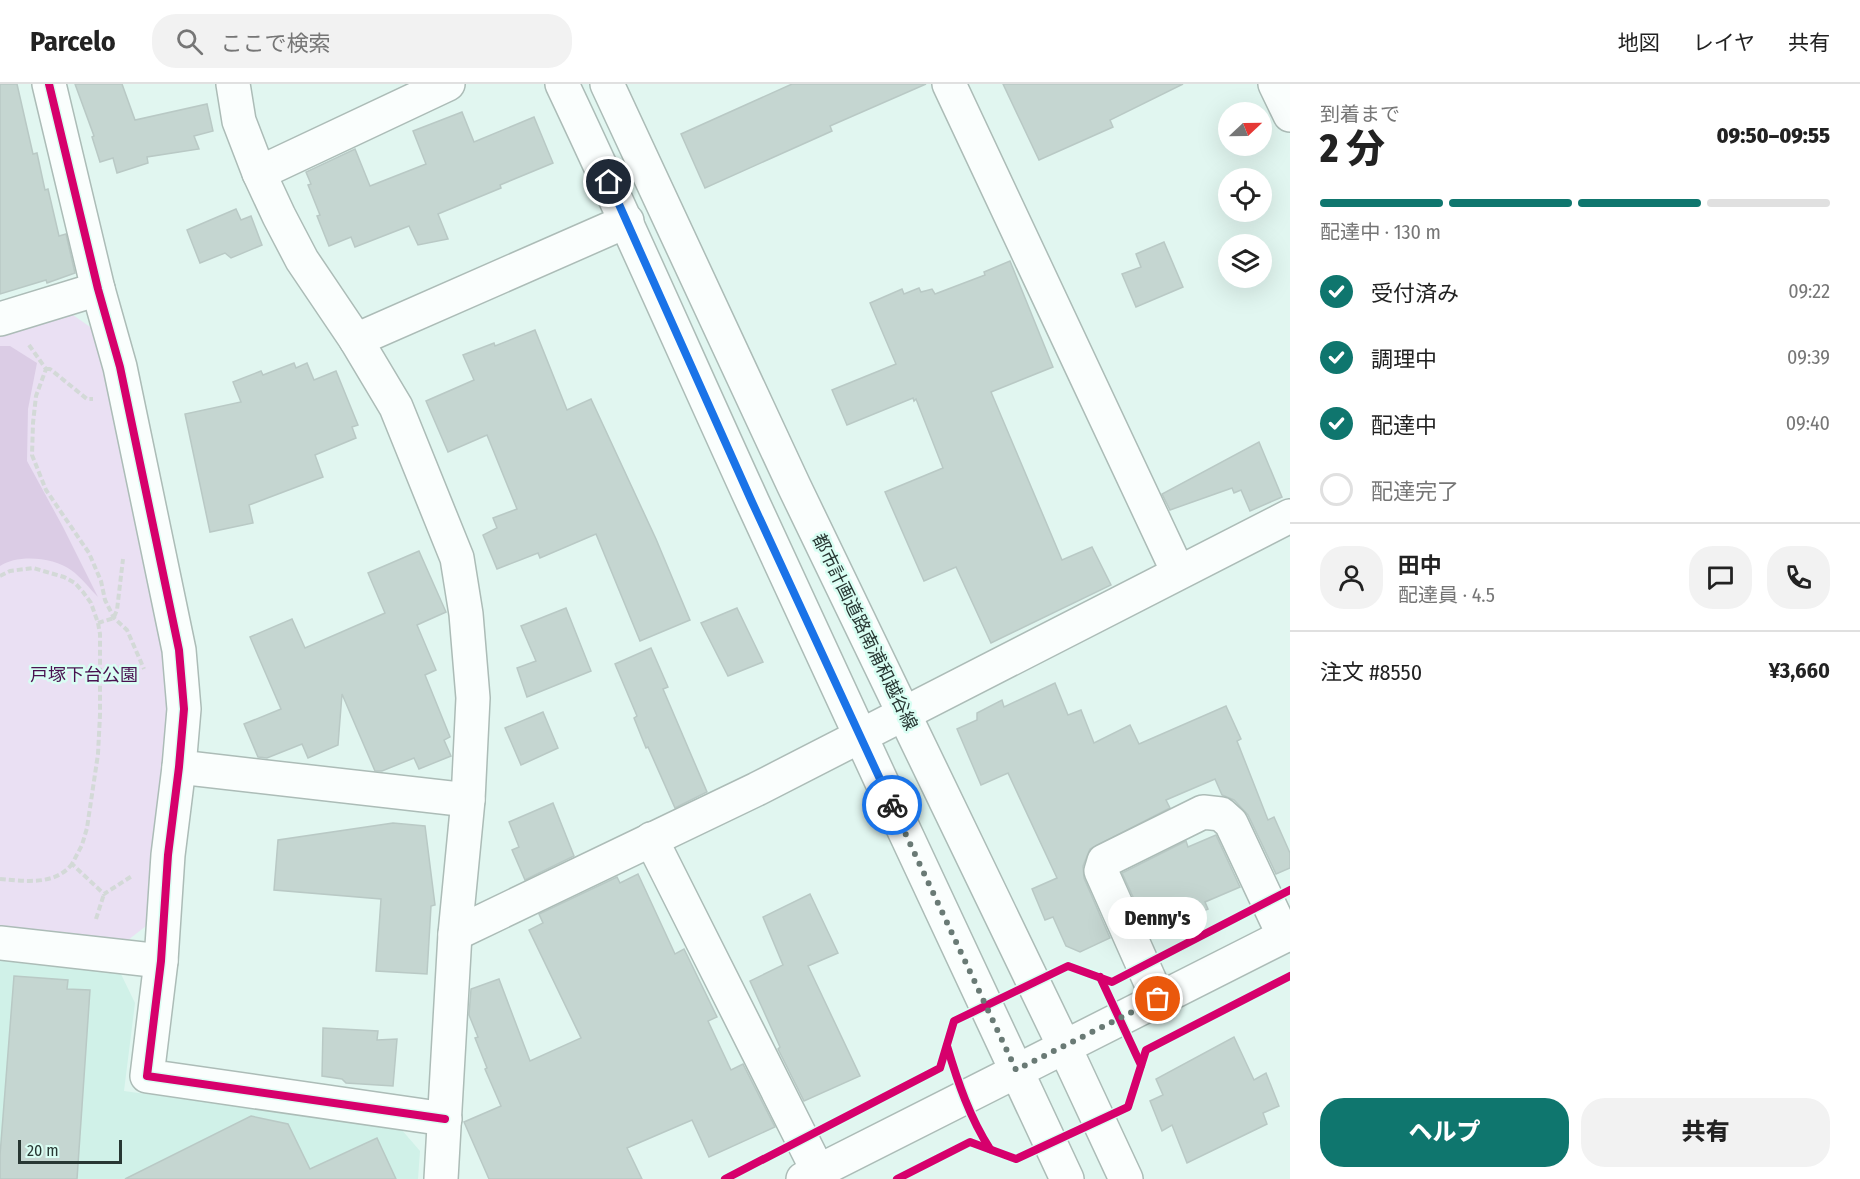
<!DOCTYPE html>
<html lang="ja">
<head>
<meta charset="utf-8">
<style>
	:root { --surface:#fff; --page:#f2f2f2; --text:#222; --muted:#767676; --line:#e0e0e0; --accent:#0f766e }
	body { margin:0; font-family:"Fira Sans Condensed","Noto Sans JP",sans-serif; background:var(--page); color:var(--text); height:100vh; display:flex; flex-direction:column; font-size:22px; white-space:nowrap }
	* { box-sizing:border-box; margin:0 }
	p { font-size:20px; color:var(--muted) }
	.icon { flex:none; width:33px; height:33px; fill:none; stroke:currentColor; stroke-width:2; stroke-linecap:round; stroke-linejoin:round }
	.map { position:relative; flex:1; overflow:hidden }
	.drawer { display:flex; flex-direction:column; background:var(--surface); width:570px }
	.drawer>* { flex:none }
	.needle { width:39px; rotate:68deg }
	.buttons { position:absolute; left:1218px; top:18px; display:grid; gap:12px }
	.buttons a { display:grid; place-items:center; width:54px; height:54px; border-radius:50%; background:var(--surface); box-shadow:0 6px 24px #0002; font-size:30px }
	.scale { position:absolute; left:18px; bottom:15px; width:104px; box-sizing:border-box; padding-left:6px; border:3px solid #283733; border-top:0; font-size:16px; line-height:21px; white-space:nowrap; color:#283733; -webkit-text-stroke:4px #d9fef3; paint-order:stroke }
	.pin { position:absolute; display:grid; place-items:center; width:51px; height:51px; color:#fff; margin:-26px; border:3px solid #fff; border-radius:50%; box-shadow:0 2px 6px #0007 }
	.courier { position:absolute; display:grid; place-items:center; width:60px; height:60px; margin:-30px; border:4px solid #1a73e8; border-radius:50%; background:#fff; color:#222; box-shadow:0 2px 8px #0007 }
	.bubble { position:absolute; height:42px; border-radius:21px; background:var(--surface); box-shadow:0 6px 24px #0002; font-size:20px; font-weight:800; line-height:42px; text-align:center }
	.summary em { font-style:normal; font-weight:800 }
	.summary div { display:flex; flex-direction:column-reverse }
	.summary { display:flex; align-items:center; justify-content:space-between; height:102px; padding:0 30px }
	h1 { font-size:39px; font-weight:800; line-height:45px }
	.bar { display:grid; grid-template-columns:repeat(4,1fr); gap:9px 6px; align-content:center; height:72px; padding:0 30px }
	.bar i { height:8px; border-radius:4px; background:var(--line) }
	.bar .on { background:var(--accent) }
	.bar p { grid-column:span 4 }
	.line { display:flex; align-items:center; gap:15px; padding:0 30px; border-top:2px solid var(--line) }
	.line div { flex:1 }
	.round { display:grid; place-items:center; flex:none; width:63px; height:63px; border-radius:24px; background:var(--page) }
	ol { padding:0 30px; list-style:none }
	li { display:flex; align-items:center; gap:18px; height:66px }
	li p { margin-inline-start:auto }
	li .icon { padding:6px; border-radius:50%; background:var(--accent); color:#fff; stroke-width:4 }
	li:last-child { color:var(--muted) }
	li i { width:33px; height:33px; border:3px solid var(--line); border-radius:50% }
	.primary-button { display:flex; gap:12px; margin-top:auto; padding:12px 30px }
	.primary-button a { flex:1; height:69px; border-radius:24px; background:var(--accent); color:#fff; font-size:24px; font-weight:800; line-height:69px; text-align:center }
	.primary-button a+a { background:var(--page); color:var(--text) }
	header { display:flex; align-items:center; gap:36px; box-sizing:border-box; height:84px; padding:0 30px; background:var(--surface); border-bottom:2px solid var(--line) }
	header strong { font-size:28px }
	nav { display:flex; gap:33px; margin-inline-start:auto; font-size:21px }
	.search { width:420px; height:54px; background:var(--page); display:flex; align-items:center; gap:15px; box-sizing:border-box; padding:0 21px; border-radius:24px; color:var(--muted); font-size:22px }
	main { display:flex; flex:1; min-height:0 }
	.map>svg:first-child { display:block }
	.built { fill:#d0f1e8 }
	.green { fill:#eae0f3 }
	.forest { fill:#dbcce5 }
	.building { fill:#c5d6d1; stroke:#b9c9c5; stroke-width:1.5 }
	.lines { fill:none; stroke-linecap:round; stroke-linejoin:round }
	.street-casing { stroke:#acbcb7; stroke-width:36 }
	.secondary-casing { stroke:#acbcb7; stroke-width:36 }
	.path { stroke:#d3d9d7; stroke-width:4; stroke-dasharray:6 3; stroke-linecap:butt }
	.street { stroke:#fafefd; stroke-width:33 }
	.secondary { stroke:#fafefd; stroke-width:33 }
	.cycleway-casing { stroke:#d9fef3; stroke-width:11 }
	.cycleway { stroke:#d6006c; stroke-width:8 }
	.done { stroke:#697a75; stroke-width:6; stroke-dasharray:0 10.8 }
	.route { stroke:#1a73e8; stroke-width:8 }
	.labels { text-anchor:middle; stroke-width:5; stroke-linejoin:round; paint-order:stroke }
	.street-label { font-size:18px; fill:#283733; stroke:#d9fef3 }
	.park-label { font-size:18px; fill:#491250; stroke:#d9fef3 }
</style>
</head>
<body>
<header>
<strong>Parcelo</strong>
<div class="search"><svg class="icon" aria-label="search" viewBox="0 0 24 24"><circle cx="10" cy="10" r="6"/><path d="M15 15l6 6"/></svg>ここで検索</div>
<nav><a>地図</a><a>レイヤ</a><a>共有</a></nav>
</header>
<main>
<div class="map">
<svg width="1290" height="1095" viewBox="0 0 1290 1095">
	<rect width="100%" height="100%" fill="#e1f6f0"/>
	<polygon class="built" points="0,874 120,888 135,919 124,1007 401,1045 420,1067 418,1095 0,1095"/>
	<polygon class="green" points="73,231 93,245 161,519 168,636 146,842 123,860 0,846 0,246 52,232"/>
	<path class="forest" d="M0,262h10l27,17 -9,46 -1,52 36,66 35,70c-9,-9 -17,-20 -27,-27 -17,-13 -54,-16 -71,-4z"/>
	<g class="building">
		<polygon points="0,0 17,0 33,70 37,69 45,106 48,105 59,152 66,150 75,189 47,199 46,196 0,210"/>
		<polygon points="75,0 122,0 135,36 207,20 213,47 194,52 199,65 147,73 148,79 117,89 113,74 100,78 92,53 94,52"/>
		<polygon points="792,0 926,0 830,42 832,47 705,104 681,50"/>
		<polygon points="1003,0 1183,0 1110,36 1113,43 1039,76"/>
		<polygon points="462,28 474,58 534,33 553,79 500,101 501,104 438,130 448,155 418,161 409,142 355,163 351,153 329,162 317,132 320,131 308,101 311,100 306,88 355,65 370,102 426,80 413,47"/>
		<polygon points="236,125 241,136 251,132 262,161 231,174 225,169 200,179 187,146"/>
		<polygon points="1164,158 1183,203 1136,223 1122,190 1141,183 1136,170"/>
		<polygon points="1010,177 1053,283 991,308 1062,476 1092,463 1111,501 991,559 956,483 924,497 885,408 943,384 916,315 914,317 913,314 847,341 832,306 896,280 870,219 902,205 904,210 919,204 921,208 932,205 935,210 985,191 984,188"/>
		<polygon points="535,246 567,326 591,315 656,455 690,536 640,557 596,450 540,474 538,469 497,485 483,451 497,444 493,434 517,425 487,351 448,368 426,317 474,296 463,271 494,259 495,262"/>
		<polygon points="294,279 296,284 307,279 314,296 336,287 358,341 352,343 356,354 315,371 323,393 249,421 253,439 210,448 185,330 241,318 233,298 261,287 263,291"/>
		<polygon points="1259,358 1282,413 1250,427 1241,406 1234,409 1232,404 1170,426 1162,410"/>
		<polygon points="419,467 446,528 417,541 436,586 425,591 450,653 444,656 451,672 419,685 414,674 382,687 375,687 342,610 338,661 308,674 302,660 267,674 258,673 244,640 281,625 250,553 292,535 305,564 385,529 368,489"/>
		<polygon points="566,524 591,587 527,613 517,584 536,577 521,542"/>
		<polygon points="737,524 763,578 728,592 701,539"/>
		<polygon points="651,564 668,603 663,605 707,708 675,724 648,663 646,664 634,634 637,632 615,580"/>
		<polygon points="1055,599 1068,631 1081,626 1094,659 1130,641 1139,660 1226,622 1241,655 1237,657 1268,736 1274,733 1290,769 1290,784 1276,790 1248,731 1234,716 1222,711 1215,695 1166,716 1170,724 1090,765 1083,782 1084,794 1110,854 1080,868 1066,862 1053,833 1045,836 1032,805 1057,794 1008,689 981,701 957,645 977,636 977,629 1002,616 1004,623"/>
		<polygon points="543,628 558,664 521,681 505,644"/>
		<polygon points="553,719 574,772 525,796 512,766 519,763 509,738"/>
		<polygon points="393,739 425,742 435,821 431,822 427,890 376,887 381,815 274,806 278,756"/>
		<polygon points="1216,751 1240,803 1205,818 1208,825 1159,845 1155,835 1145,839 1122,789 1186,757 1188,763"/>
		<polygon points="638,790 675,870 684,865 717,933 708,937 731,986 743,980 775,1043 709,1073 692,1036 627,1064 642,1095 489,1095 464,1038 501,1022 485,985 487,984 475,954 478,953 469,931 471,905 499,895 530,977 581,954 529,846 543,839 539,830 617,793 620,799"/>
		<polygon points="810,810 838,869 808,882 860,992 804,1017 778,965 780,963 750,897 783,881 763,833"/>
		<polygon points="14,892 68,896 67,905 90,906 77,1095 0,1095 0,1071"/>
		<polygon points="323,944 378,947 377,956 397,955 393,1002 346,999 342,995 322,992"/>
		<polygon points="1234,953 1254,996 1266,989 1279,1022 1263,1029 1267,1040 1187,1079 1172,1041 1162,1047 1150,1017 1163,1011 1156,995"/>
		<polygon points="251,1032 288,1040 310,1085 377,1054 396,1095 125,1095"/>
	</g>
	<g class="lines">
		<defs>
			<g id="street">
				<polyline points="49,0 98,205 120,283 179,566 184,625 179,683 168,771 161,877 147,992 445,1035"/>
				<polyline points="949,0 1178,488"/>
				<polyline points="1275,0 1290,31"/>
				<polyline points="259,89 448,0"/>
				<polyline points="0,235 98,205"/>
				<polyline points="356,256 627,137"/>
				<polyline points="179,683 468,716"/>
				<polyline points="651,755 818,1087"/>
				<polyline points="455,850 757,705 1290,432"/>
				<polyline points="0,859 161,877"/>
				<polyline points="1158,915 1101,787 1104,777 1203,728 1221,730 1231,739 1284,852"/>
			</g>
			<g id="secondary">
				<polyline points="233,0 239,37 259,89 279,132 302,176 356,256 396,323 457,474 466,530 473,614 468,716 455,850 441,1095"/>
				<path d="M562,0c66,139 127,279 191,419 103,226 209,451 314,676"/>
				<polyline points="607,0 794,402 1064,962 1126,1095"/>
				<polyline points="803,1095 1290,849"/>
			</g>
		</defs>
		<use href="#street" class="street-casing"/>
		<use href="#secondary" class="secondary-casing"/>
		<g class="path">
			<polyline points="29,261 46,285 36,312 33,339 32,371 46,406 89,469 101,497 105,516 114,534 127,546 144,585"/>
			<polyline points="46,285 50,285 87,315 93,315"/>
			<polyline points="0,492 10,487 33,484 64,493 75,499 83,508 91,519 98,539 100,550 100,631 98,670 87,744 82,761 72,780 104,810 132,792"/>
			<polyline points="114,533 117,526 123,475"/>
			<polyline points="98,539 114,534"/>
			<path d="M0,795c24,2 55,7 72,-15"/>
			<polyline points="96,835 104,810"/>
		</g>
		<use href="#street" class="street"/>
		<use href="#secondary" class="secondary"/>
		<defs>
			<g id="cycleway">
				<polyline points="49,0 98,205 120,283 179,566 184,625 179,683 168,771 161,877 147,992 445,1035"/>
				<polyline points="1100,893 1141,981"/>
				<path d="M947,962c11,37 23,72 43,103"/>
				<polyline points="725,1095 940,984 954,937 1068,882 1112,898 1290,806"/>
				<polyline points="897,1095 970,1058 1016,1075 1128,1023 1146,966 1290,892"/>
			</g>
		</defs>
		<use href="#cycleway" class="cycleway-casing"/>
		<use href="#cycleway" class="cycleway"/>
	</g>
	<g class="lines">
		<polyline class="done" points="892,721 1016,986 1158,915"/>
		<polyline class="route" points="609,98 752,418 892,721"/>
	</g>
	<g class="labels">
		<g class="street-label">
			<text transform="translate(865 548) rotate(64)" y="6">都市計画道路南浦和越谷線</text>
		</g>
		<g class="park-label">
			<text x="84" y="597">戸塚下台公園</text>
		</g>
	</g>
</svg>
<div class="buttons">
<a><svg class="needle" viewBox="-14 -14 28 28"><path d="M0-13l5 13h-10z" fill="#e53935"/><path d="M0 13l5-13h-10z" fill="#767676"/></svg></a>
<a><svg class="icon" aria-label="locate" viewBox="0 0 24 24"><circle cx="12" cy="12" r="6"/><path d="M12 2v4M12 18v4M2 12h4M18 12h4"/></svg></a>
<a><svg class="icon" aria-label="layers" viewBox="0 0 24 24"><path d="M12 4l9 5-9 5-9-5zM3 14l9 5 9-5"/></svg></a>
</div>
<div class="scale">20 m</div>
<div class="pin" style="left:1158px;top:915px;background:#ea580c"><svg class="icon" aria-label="bag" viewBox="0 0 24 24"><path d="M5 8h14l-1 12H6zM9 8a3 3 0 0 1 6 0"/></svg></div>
<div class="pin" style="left:609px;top:98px;background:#1f2937"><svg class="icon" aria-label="home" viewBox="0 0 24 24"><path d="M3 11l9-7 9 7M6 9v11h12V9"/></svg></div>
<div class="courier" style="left:892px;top:721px"><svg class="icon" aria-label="bike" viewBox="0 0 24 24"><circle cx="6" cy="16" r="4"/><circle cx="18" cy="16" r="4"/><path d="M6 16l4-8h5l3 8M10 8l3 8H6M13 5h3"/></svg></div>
<div class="bubble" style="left:1108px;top:813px;width:99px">Denny's</div>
</div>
<section class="drawer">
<div class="summary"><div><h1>2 分</h1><p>到着まで</p></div><em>09:50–09:55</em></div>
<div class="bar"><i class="on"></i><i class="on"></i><i class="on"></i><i></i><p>配達中 · 130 m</p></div>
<ol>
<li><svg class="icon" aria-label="check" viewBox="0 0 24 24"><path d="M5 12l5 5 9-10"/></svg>受付済み<p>09:22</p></li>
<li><svg class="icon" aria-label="check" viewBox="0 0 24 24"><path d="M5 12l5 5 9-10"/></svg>調理中<p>09:39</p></li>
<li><svg class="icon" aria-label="check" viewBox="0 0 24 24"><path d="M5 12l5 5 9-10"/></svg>配達中<p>09:40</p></li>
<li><i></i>配達完了</li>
</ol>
<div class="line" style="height:108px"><a class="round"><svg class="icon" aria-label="person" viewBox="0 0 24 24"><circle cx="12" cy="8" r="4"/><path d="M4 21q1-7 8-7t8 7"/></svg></a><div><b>田中</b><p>配達員 · 4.5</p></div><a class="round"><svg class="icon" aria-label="chat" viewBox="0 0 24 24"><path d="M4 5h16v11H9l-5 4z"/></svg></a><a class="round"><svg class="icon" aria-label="phone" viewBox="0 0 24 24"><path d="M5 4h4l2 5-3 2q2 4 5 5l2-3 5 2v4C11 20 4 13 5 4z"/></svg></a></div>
<div class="line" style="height:78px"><div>注文 #8550</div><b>¥3,660</b></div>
<div class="primary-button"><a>ヘルプ</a><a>共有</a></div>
</section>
</main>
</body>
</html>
